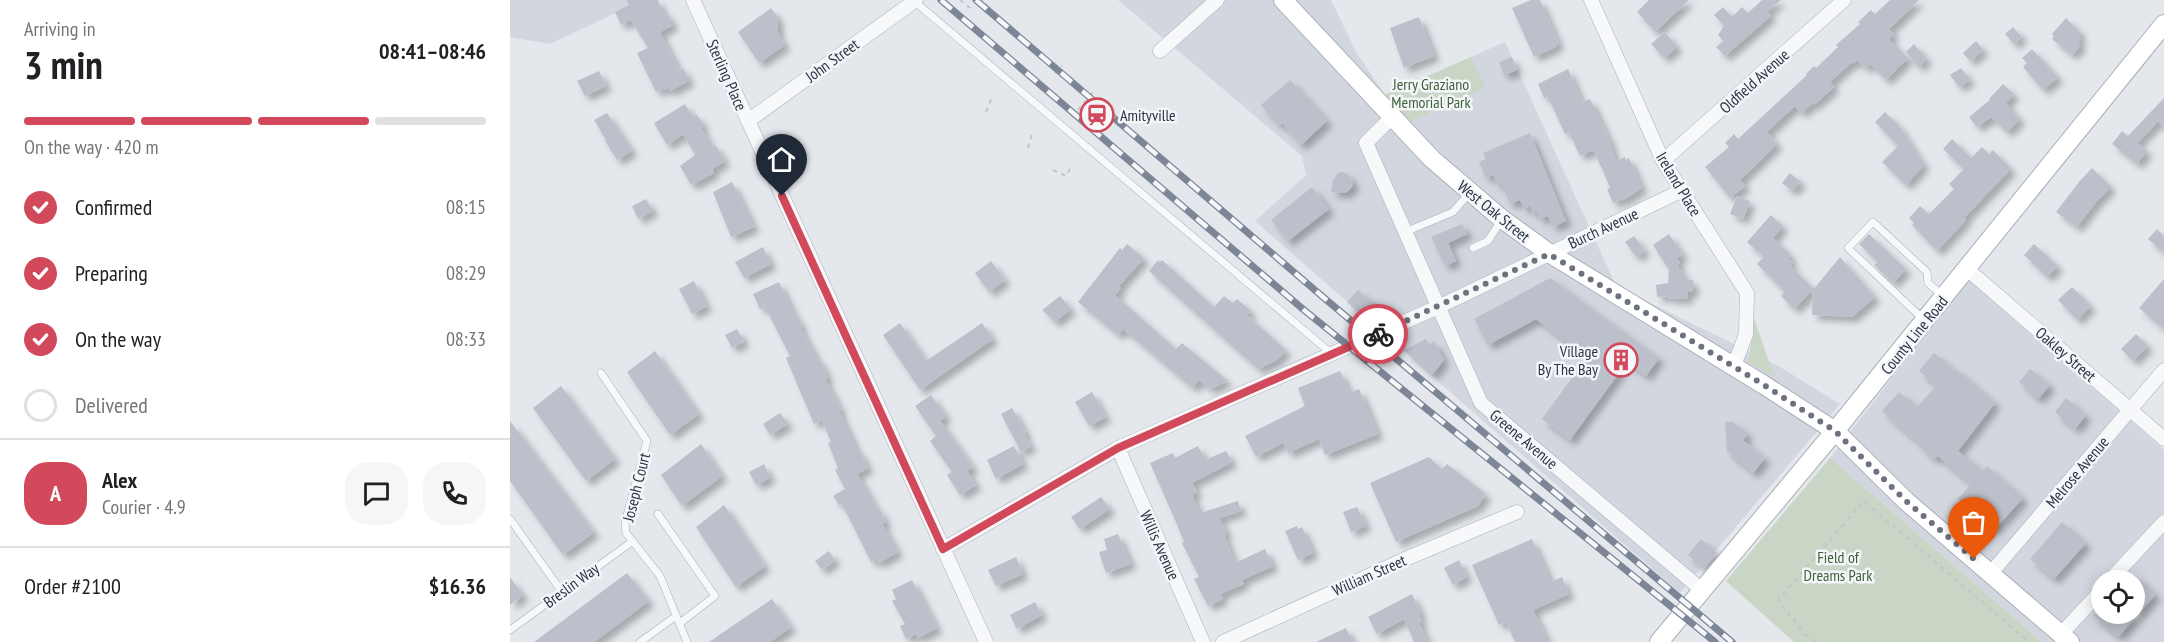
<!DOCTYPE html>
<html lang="en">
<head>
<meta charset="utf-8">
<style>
	:root { --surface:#fff; --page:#f6f6f6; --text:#202124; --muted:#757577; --line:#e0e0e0; --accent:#d1495b }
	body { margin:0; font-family:"PT Sans Narrow",sans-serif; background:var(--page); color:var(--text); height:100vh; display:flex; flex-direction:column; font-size:22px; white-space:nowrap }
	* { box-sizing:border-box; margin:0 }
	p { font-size:20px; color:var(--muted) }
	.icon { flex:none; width:33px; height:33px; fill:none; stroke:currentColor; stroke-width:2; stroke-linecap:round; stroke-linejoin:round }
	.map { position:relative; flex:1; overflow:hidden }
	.sheet { display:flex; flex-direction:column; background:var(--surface); width:510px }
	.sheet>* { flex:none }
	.fabs { position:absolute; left:1581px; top:570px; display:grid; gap:12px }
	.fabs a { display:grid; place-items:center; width:54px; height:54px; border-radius:50%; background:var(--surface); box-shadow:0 3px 15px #0003; font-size:30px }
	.pin { position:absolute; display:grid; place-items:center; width:51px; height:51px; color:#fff; margin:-62px -26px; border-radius:50% 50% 50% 0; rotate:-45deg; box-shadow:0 0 6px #0007 }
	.pin .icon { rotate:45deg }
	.courier { position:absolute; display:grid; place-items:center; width:60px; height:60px; margin:-30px; border:4px solid #d1495b; border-radius:50%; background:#fff; color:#222; box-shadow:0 2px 8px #0007 }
	.headline em { font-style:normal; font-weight:700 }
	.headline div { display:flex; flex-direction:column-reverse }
	.headline { display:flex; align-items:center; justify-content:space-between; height:102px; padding:0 24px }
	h1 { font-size:39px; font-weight:700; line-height:45px }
	.bar { display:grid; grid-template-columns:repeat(4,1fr); gap:9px 6px; align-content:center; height:72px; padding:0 24px }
	.bar i { height:8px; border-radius:4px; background:var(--line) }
	.bar .current { background:var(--accent) }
	.bar p { grid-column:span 4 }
	.line { display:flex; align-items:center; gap:15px; padding:0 24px; border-top:2px solid var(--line) }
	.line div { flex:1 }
	.round { display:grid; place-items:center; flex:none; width:63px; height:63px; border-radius:24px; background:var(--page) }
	ol { padding:0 24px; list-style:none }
	li { display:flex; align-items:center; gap:18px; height:66px }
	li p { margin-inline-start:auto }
	li .icon { padding:6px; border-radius:50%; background:var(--accent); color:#fff; stroke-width:4 }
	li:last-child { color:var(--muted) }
	li i { width:33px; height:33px; border:3px solid var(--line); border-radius:50% }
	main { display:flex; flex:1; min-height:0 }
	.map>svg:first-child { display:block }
	.built { fill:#d2d6de; fill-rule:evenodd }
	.green { fill:#c9d6c5 }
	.building { fill:#bbc0ca; filter:url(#shadow) }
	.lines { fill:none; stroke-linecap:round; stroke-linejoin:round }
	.lane-casing { stroke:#a9aeb7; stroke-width:8 }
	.street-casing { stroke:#a9aeb7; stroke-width:15 }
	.secondary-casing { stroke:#a9aeb7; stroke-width:20 }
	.path { stroke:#c2c5cb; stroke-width:2; stroke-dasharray:4.5 4.5; stroke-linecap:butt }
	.lane { stroke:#f7f8fa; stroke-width:7 }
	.street { stroke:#f7f8fa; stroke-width:14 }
	.secondary { stroke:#fff; stroke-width:18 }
	.rail-casing { stroke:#7d8696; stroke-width:7 }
	.rail { stroke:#f4f6f9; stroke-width:4.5; stroke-dasharray:14; stroke-linecap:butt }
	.done { stroke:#6c737f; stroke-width:6; stroke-dasharray:0 10.8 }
	.route { stroke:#d1495b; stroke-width:8 }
	.labels { text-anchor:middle; stroke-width:5; stroke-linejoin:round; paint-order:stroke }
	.street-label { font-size:16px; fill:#2b3445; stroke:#f4f6f9 }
	.park-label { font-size:16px; fill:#3f6138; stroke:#f4f6f9 }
	.poi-label { font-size:16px; fill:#2b3445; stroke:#f4f6f9; text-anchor:start }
</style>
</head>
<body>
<main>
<section class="sheet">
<div class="headline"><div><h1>3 min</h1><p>Arriving in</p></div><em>08:41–08:46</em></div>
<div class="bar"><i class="current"></i><i class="current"></i><i class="current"></i><i></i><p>On the way · 420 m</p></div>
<ol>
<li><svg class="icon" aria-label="check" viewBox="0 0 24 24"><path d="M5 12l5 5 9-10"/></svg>Confirmed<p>08:15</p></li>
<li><svg class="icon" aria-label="check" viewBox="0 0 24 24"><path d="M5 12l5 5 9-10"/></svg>Preparing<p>08:29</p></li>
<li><svg class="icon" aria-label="check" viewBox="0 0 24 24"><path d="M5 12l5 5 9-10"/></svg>On the way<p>08:33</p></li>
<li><i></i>Delivered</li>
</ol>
<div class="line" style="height:108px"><b class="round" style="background:var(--accent);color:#fff">A</b><div><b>Alex</b><p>Courier · 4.9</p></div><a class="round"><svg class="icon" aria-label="chat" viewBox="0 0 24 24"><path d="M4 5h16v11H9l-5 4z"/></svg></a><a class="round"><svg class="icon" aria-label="phone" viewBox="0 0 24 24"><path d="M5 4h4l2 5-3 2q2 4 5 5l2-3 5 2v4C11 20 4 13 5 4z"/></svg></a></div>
<div class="line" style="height:78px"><div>Order #2100</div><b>$16.36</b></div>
</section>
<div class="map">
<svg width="1654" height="642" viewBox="0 0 1654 642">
	<defs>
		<filter id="shadow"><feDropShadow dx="5.5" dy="5.5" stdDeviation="3" flood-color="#0004"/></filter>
	</defs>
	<rect width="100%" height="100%" fill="#e4e7ec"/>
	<g class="built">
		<polygon points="0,0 133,0 40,44 0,37"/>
		<polygon points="608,0 821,0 846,52 875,95 995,42 1106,286 1270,367 1330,404 1170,593 745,221 796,175 792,156"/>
		<path d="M1458,280l196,170v192h-122l-212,-184zM1592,580h32v34h-32z"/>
	</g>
	<g class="green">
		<polygon points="961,57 975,87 900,122 875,95"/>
		<polygon points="1243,315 1264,376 1238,362 1243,332"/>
		<polygon points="1320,458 1532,642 1284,642 1216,581"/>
	</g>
	<g class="building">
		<polygon points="117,0 148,0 154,14 157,13 163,25 150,32 169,70 173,68 179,81 160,91 159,88 155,90 154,88 146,92 127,53 138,48 121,20 111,25 105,12 119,5"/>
		<polygon points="1021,0 1030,0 1049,44 1046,45 1046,47 1024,57 1002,8"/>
		<polygon points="1139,0 1179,0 1145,32 1127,12"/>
		<polygon points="1252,0 1271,0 1257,11 1261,16 1215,56 1206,47 1213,41 1208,35 1214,26 1204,15 1213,7 1222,17 1232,7 1238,13"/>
		<polygon points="1380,0 1409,0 1379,29 1384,34 1379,39 1398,58 1376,80 1360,64 1355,68 1347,60 1343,64 1342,62 1320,82 1324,87 1304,105 1303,103 1291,113 1285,106 1257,132 1267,144 1230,180 1235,186 1220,198 1195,167 1219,147 1215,143 1224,134 1228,139 1297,75 1296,74 1304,66 1306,68 1328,47 1326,45 1350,24 1348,22 1361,10 1365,14"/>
		<polygon points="261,8 268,18 268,33 275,45 249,63 228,32"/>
		<polygon points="909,17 924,56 894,68 880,28"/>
		<polygon points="1556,18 1571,33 1568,37 1571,39 1568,42 1571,45 1562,55 1542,39 1544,36 1542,34"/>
		<polygon points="1503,27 1512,37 1504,44 1495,34"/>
		<polygon points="1155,32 1167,47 1154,58 1141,44"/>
		<polygon points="1466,41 1473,50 1460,61 1453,53"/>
		<polygon points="1404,44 1417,59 1408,67 1396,52"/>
		<polygon points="1522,49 1548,77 1533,90 1513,67 1517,63 1512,58"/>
		<polygon points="1002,57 1007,70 994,75 989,62"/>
		<polygon points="1451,68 1460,80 1449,87 1440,75"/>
		<polygon points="1058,69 1072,102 1080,99 1099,139 1106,161 1115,157 1116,160 1119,158 1132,188 1112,201 1112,199 1103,203 1097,189 1100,188 1094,173 1083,150 1070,156 1059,132 1055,134 1038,97 1034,98 1028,84"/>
		<polygon points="89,71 96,86 75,96 67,81"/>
		<polygon points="780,80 817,121 791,145 772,123 769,125 751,105"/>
		<polygon points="1493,84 1504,94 1496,103 1510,119 1497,132 1481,117 1467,127 1459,117 1480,100 1479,99"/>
		<polygon points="1654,98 1654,128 1648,121 1627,143 1637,151 1627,164 1602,144 1612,131 1618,136"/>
		<polygon points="175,104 182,116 187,115 194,126 191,128 202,147 205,145 215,161 202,169 204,173 181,185 170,166 185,155 173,134 157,145 144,123"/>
		<polygon points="1375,112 1390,127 1414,165 1396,185 1372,162 1388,146 1365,122"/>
		<polygon points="97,113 122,151 107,160 95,141 96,140 84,120"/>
		<polygon points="1020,133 1056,221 1043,227 1038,216 1030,219 1027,212 1023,214 1020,206 1014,209 1010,200 1000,204 991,183 987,185 983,175 976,178 969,162 976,159 973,153"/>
		<polygon points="1442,139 1461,158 1472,147 1479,154 1483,150 1501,169 1454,218 1456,220 1427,251 1408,231 1402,225 1404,223 1399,218 1410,206 1419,214 1444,189 1439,184 1454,169 1433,149"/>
		<polygon points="1582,168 1601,187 1586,202 1567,227 1546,212 1569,182"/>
		<polygon points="832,172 839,175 843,182 843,186 837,192 834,193 821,192 823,180 828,173"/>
		<polygon points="1280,173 1291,182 1282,191 1272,183"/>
		<polygon points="222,182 244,227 221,237 203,192"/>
		<polygon points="802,187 819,209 778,241 761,220"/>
		<polygon points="1227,196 1240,201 1233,219 1220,214"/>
		<polygon points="136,199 143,211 128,219 122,206"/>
		<polygon points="1261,215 1273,226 1263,238 1281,255 1278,258 1283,263 1280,266 1304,289 1284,309 1271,296 1275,292 1247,264 1254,257 1237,242"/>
		<polygon points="952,224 957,234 938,243 946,261 935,266 921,237"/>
		<polygon points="1647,229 1654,236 1654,253 1638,239"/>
		<polygon points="1159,234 1173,255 1167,258 1170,263 1167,265 1177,280 1183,280 1183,292 1178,292 1177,299 1158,298 1158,296 1147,297 1146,285 1158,283 1159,270 1143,245"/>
		<polygon points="1359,234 1396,269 1383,283 1364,265 1368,262 1349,244"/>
		<polygon points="1124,236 1135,251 1126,257 1115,242"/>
		<polygon points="617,244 634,258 609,286 611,288 605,295 666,349 672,343 718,381 700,389 689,380 683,388 613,329 608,335 568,302 610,248 612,250"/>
		<polygon points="1524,244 1548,266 1537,277 1514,255"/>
		<polygon points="253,247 261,264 234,278 225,262"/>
		<polygon points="1330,257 1365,297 1342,317 1302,315 1303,290"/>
		<polygon points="648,260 650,262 652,260 704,307 714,296 723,303 727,299 741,311 737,315 776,350 767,360 748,369 639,271"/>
		<polygon points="481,261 495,280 479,292 465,273"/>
		<polygon points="1040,278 1149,358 1136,376 1117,362 1060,440 1032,419 1077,357 1026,319 978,345 964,319"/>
		<polygon points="1654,279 1654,329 1629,308"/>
		<polygon points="184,281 197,306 182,314 169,289"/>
		<polygon points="269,282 283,312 292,326 290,327 308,361 310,360 318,378 315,379 331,410 329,411 348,453 350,451 358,468 347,474 368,511 370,510 376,522 372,524 388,552 369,563 366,559 361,562 332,504 329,505 323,496 335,489 325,470 328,468 318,443 321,442 312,420 304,424 276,358 280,356 255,307 250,309 243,294"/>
		<polygon points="1562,287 1581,306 1567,320 1548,300"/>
		<polygon points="848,290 868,308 856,320 837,302"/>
		<polygon points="550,296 561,309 545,322 532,310"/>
		<polygon points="390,323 416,361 472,323 483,339 410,390 373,335"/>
		<polygon points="227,329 234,342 222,348 215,335"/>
		<polygon points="1626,334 1638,346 1623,361 1611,349"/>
		<polygon points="916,339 920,346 924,341 934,360 922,375 894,350"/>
		<polygon points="145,351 189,414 160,435 117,372"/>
		<polygon points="1424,353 1445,371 1446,369 1485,403 1448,451 1473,471 1477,466 1513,498 1484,530 1448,499 1461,484 1428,456 1424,459 1412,448 1413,447 1372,411 1389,392 1407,407 1426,386 1409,371"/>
		<polygon points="1520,369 1540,385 1528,399 1509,382"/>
		<polygon points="830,371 840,393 849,389 868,434 815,455 809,439 778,453 773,443 746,457 735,436 795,406 788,388"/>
		<polygon points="51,386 105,459 76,481 23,408"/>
		<polygon points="582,392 596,417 579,426 565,402"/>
		<polygon points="421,395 436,416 430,421 463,467 457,471 466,485 450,495 437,475 442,472 420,441 426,436 405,406"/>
		<polygon points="1556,398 1576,415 1565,429 1545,412"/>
		<polygon points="502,408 516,433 514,434 521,446 511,452 491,414"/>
		<polygon points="270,413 278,424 260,435 253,424"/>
		<polygon points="0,421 84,532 53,555 0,481"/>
		<polygon points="1215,422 1223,422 1238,434 1233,440 1255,458 1243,473 1217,451"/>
		<polygon points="191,444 212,476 172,506 151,475"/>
		<polygon points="504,446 513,464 486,479 477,460"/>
		<polygon points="688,446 695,460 716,451 722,462 682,483 687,492 682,495 690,513 728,501 731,511 709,518 717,533 714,535 725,563 755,549 763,566 732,580 734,584 710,594 713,599 698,606 684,579 689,577 672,543 674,542 662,513 640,463 663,453 665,458"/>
		<polygon points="919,457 932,469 937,464 976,494 968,506 886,542 860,483"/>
		<polygon points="254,464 260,478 246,485 239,472"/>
		<polygon points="591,497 600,509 570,529 561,517"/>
		<polygon points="214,505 255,566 226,587 186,527"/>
		<polygon points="847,507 856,526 841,532 833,512"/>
		<polygon points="1552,522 1576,543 1544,579 1520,559"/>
		<polygon points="787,526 788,529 792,527 803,553 788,560 775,531"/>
		<polygon points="608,534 621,564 596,573 589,552 597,550 594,539"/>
		<polygon points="1022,539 1041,582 1052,577 1059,594 1023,610 1038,642 1005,642 996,622 989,625 962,565"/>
		<polygon points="1191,539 1207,553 1193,569 1178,555"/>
		<polygon points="319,551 325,560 312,570 305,561"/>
		<polygon points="506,557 513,574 486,586 478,570"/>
		<polygon points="949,560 957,577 943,585 934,568"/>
		<polygon points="117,573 139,601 84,642 24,642"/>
		<polygon points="1624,575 1646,594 1608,637 1582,614 1624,614"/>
		<polygon points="0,577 13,595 0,605"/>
		<polygon points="402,580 427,628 408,638 406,634 396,639 390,626 395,624 382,601 386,599 382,590"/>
		<polygon points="902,594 911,614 909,615 912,622 909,623 918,642 904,642 894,619 867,634 858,617"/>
		<polygon points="262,599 281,627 260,642 199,642"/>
		<polygon points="525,602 532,615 507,629 500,615"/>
		<polygon points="836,628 843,642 806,642"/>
	</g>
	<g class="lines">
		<defs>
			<g id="lane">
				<polyline points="404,1 822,354"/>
				<polyline points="895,232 943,212 960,192"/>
				<polyline points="963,248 978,241 992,219"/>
				<polyline points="1414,320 1338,248 1363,222 1417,272 1418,283 1432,295"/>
				<polyline points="91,373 137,441 115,523 116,533 150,576 177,642"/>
				<polyline points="148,514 205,596 170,623"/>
				<polyline points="0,519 52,592"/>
				<polyline points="0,630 123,541"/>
				<polyline points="130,642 166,616"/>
			</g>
			<g id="street">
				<polyline points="183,0 476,642"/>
				<polyline points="1081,0 1153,161 1237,293 1236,334 1224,366"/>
				<polyline points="650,51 707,0"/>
				<polyline points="882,117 856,143 971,403 1192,590"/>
				<polyline points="238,121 406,0"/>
				<polyline points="1153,161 1334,0"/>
				<polyline points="1457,269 1654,439"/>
				<polyline points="608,448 693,642"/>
				<polyline points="433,549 608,448 928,307 1171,191"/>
				<polyline points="1480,574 1654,370"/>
				<polyline points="1600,580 1654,522"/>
				<polyline points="1551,634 1592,590"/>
				<polyline points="713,642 893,560 1007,512"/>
			</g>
			<g id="secondary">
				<polyline points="773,0 922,159 992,219 1039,253 1254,385 1325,431 1396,501 1560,642"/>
				<polyline points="1149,642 1325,431 1654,24"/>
			</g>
		</defs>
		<use href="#lane" class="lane-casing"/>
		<use href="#street" class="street-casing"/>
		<use href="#secondary" class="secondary-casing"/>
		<g class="path">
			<polyline points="450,0 460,8"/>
			<polyline points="545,73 552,66"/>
			<polyline points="530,90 536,83"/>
			<polyline points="476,112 482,97"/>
			<polyline points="562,117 583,92"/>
			<polyline points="518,148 523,131"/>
			<polyline points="543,170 556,176 562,165"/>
			<polyline points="1305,642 1294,633 1268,600 1354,501 1519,642"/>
		</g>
		<use href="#lane" class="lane"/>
		<use href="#street" class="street"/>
		<use href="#secondary" class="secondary"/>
		<defs>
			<g id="rail">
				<polyline points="431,0 794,310 1205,642"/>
				<polyline points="466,0 813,297 1222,642"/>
			</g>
		</defs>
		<use href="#rail" class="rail-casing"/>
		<use href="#rail" class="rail"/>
	</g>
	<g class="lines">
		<polyline class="done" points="868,334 1039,254 1254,385 1325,431 1396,501 1464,559"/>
		<polyline class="route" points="272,196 433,549 608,448 868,334"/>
	</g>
	<defs>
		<symbol id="station-ring" viewBox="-11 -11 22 22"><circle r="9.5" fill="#f4f6f9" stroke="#d1495b" stroke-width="1.5"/><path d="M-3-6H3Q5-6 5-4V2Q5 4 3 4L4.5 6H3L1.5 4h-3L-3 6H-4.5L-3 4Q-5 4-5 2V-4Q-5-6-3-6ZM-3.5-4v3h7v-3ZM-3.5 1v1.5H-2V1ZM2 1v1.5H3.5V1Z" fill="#d1495b"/></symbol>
		<symbol id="building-ring" viewBox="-11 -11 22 22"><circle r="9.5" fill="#f4f6f9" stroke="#d1495b" stroke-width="1.5"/><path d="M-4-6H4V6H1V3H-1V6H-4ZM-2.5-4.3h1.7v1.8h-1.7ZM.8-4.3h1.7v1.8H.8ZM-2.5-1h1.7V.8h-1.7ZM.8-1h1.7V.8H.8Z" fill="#d1495b"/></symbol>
	</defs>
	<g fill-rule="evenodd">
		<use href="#station-ring" x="568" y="96" width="38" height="38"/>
		<use href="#building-ring" x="1092" y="341" width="38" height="38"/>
	</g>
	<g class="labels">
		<g class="street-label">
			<text transform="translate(322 60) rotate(-36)" y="6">John Street</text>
			<text transform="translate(217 75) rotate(66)" y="6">Sterling Place</text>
			<text transform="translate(1244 81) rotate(-42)" y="6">Oldfield Avenue</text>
			<text transform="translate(1169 184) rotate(59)" y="6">Ireland Place</text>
			<text transform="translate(984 211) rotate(39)" y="6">West Oak Street</text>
			<text transform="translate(1093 228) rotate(-25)" y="6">Burch Avenue</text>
			<text transform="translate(1404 335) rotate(-51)" y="6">County Line Road</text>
			<text transform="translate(1556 354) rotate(41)" y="6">Oakley Street</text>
			<text transform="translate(1014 439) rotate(40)" y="6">Greene Avenue</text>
			<text transform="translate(1567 472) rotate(-50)" y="6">Melrose Avenue</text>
			<text transform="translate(126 487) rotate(-76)" y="6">Joseph Court</text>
			<text transform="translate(650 545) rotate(66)" y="6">Willis Avenue</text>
			<text transform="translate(859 575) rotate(-24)" y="6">William Street</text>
			<text transform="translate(61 585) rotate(-36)" y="6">Breslin Way</text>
		</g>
		<g class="park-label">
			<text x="921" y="90">Jerry Graziano<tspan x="921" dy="18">Memorial Park</tspan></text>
			<text x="1328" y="563">Field of<tspan x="1328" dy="18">Dreams Park</tspan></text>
		</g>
		<g class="poi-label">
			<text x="610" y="121">Amityville</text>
			<text x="1088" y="357" text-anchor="end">Village<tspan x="1088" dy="18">By The Bay</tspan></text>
		</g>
	</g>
</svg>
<div class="fabs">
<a><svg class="icon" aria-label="locate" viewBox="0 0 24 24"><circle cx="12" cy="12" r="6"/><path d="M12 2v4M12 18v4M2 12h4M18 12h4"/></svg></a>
</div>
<div class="pin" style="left:1464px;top:559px;background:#ea580c"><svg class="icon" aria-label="bag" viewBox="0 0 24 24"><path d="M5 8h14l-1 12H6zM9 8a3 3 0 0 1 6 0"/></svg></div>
<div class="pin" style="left:272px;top:196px;background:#1f2937"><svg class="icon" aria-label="home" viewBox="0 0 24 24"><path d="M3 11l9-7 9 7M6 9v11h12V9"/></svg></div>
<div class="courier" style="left:868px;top:334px"><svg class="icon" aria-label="bike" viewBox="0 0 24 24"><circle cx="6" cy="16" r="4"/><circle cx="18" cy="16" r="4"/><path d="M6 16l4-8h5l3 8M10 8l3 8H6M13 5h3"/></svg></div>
</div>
</main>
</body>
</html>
